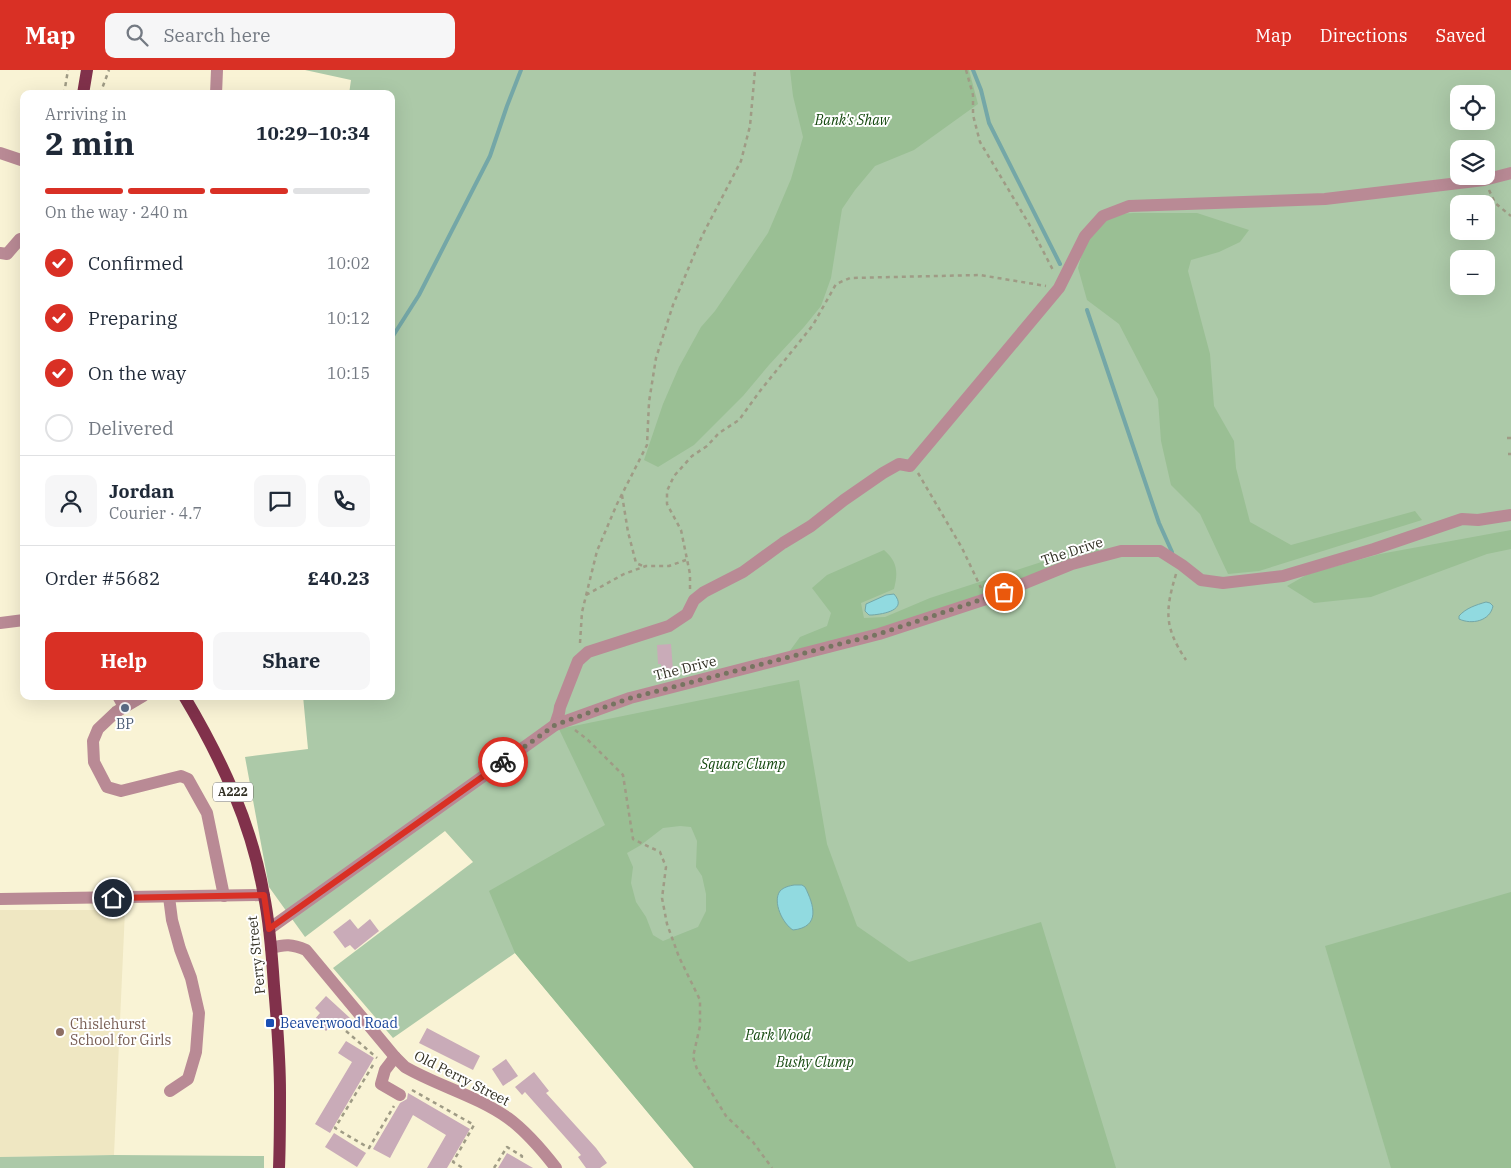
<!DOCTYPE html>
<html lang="en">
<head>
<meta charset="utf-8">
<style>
	:root { --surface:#fff; --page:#f6f6f7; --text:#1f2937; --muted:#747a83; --line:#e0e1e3; --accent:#d93025 }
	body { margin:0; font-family:"IBM Plex Serif",serif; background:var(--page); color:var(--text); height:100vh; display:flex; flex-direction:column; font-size:19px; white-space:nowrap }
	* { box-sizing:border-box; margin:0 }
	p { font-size:16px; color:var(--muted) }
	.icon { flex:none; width:28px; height:28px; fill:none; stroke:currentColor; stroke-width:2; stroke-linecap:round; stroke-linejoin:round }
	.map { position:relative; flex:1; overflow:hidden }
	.drawer { position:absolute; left:20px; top:20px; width:375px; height:610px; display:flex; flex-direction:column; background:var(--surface); border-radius:10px; box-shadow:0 5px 20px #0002 }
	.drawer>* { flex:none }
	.fabs { position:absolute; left:1450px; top:15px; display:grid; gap:10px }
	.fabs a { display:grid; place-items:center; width:45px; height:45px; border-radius:10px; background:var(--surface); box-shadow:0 5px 20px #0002; font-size:25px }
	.pin { position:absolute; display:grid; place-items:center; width:42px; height:42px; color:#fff; margin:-21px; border:2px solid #fff; border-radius:50%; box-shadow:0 1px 5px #0007 }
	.courier { position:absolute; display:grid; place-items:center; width:50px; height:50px; margin:-25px; border:4px solid #d93025; border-radius:50%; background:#fff; color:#222; box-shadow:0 1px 6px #0007 }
	.head em { font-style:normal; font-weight:700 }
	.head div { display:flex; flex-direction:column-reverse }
	.head { display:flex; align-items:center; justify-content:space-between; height:85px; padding:0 25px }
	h1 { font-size:32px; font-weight:700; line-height:38px }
	.bar { display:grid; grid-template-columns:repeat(4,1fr); gap:8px 5px; align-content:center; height:60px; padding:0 25px }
	.bar i { height:6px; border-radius:4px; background:var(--line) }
	.bar .current { background:var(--accent) }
	.bar p { grid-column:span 4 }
	.line { display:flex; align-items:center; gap:12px; padding:0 25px; border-top:1px solid var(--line) }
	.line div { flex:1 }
	.round { display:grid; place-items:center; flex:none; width:52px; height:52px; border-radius:10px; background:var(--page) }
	ol { padding:0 25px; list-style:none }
	li { display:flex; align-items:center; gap:15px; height:55px }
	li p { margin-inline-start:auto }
	li .icon { padding:5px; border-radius:50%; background:var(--accent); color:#fff; stroke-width:4 }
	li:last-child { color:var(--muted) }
	li i { width:28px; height:28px; border:2px solid var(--line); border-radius:50% }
	.cta { display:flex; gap:10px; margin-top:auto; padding:10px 25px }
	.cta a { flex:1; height:58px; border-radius:10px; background:var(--accent); color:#fff; font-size:20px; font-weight:700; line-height:58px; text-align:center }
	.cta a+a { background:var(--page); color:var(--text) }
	header { display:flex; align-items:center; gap:30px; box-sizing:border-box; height:70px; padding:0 25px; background:var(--accent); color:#fff }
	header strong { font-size:24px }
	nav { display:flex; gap:28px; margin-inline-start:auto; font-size:18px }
	.search { width:350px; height:45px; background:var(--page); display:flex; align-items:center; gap:12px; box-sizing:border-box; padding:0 18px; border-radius:10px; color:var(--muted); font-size:19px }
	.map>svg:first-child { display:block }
	.built { fill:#efe7c2 }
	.green { fill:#acc9a8; fill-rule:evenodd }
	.forest { fill:#9abf94; fill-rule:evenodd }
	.water { fill:#91dae0; stroke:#74a7a7 }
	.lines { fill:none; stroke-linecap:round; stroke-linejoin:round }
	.stream { stroke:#74a7a7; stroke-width:4 }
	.building { fill:#c9abb8 }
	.path { stroke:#9f9b85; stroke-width:2.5; stroke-dasharray:4 4; stroke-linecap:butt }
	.minor { stroke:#b98a95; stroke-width:12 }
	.major { stroke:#81314b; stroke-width:12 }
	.done { stroke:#777461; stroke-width:5; stroke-dasharray:0 9 }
	.route { stroke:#d93025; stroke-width:6 }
	.service-dot { fill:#5c6f8a; stroke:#fff; stroke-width:2 }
	.transit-dot { fill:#1a4fb4; stroke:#fff; stroke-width:2 }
	.education-dot { fill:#8d6e63; stroke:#fff; stroke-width:2 }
	.labels { text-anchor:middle; stroke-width:4; stroke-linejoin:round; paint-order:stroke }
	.shield { fill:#fff; stroke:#6f6d65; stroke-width:1 }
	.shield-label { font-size:12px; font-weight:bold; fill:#312f23 }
	.park-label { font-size:14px; font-style:italic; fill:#14480e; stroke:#fff }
	.street-label { font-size:14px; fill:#312f23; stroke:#fff }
	.service-label { font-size:14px; fill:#4e5e75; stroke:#fff }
	.transit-label { font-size:14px; fill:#164399; stroke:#fff; text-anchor:start }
	.education-label { font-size:14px; fill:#785e54; stroke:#fff; text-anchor:start }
</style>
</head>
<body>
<header>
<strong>Map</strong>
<div class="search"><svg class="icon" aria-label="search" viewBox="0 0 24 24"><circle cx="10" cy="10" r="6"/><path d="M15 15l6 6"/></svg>Search here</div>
<nav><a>Map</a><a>Directions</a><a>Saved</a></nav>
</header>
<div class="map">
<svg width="1511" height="1098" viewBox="0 0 1511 1098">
	<rect width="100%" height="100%" fill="#f9f3d5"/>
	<polygon class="built" points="0,840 125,840 114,1085 0,1087"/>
	<g class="green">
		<path d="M305,0h1206v1098h-817l-179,-215 -122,85 -60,-70 140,-106 -28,-31 -140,106 -36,-50 -24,-130 63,-8 -5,-53h88v-602h-42l2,-14zM1459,24h27v27h-27zM1459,79h27v27h-27zM1459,134h27v27h-27zM1459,189h27v27h-27z"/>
		<polygon points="114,1085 264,1086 264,1098 0,1098 0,1087"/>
	</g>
	<g class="forest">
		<polygon points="790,0 969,0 978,34 914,80 875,96 855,120 842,139 831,208 821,236 804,257 769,295 743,326 694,375 658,397 644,390 663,334 679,297 701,257 715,241 768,163 791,109 803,67 793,26"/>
		<polygon points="1134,143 1197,143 1249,160 1240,172 1219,182 1191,190 1188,201 1210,284 1214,336 1234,371 1236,398 1250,452 1291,475 1415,441 1422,450 1259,501 1228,504 1200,444 1171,415 1161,371 1158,329 1119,254 1087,230 1078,198 1085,173 1103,151 1114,144"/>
		<polygon points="1511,460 1511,479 1487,484 1371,527 1314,533 1287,516 1308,504 1380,484"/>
		<path d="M1097,474l2,7 -226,84 -84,17 11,-15 27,-11 4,-13 -19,-25 15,-13 57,-25c14,12 14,23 10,39l-33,14 3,15 21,-1 45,-19z"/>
		<path d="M799,610l28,164 30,82 52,36 132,-40 75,246h-422l-179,-215 -26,-62 116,-66 -46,-96zM680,756l11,1 6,14 -1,26 6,9 4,18v17l-8,16 -35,14 -10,-6 -7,-18 -10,-15 -5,-19 2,-16 -6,-14 14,-8 22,-17z"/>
		<polygon points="1511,822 1511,1098 1391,1098 1325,876"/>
	</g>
	<g class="water">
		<path d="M894,524c14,16 -10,20 -22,21h-3l-4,-4 1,-7 20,-9z"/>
		<path d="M1486,532l4,1 3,3c-3,15 -21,19 -34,13v-3c7,-8 17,-11 27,-14z"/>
		<path d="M794,815h8l3,2c9,18 16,40 -12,43 -10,-6 -21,-28 -13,-39 4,-4 9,-5 14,-6z"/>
	</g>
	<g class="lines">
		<g class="stream">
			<polyline points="973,0 981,20 989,53 1060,194"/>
			<polyline points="1087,240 1159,453 1172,482"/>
			<polyline points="391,269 419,225 490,86 507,36 521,0"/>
		</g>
	</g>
	<g class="building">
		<polygon points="671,574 673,600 662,601 661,594 658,594 657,575"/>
		<polygon points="350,849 358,859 370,849 379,861 355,880 350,875 345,878 333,862"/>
		<polygon points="326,926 350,948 339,959 333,954 326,961 314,950 320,943 315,938"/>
		<polygon points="427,958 480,986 473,1000 419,973"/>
		<polygon points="346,971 374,988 330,1063 315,1054 352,992 338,983"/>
		<polygon points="506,989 518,1006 503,1016 492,999"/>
		<polygon points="534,1002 549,1021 546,1023 596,1078 607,1093 600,1098 586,1098 578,1087 581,1085 525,1022 522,1025 515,1017"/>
		<polygon points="408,1023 470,1059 447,1098 427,1098 446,1065 413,1045 390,1088 373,1079 400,1033 407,1029"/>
		<polygon points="334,1063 366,1083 357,1097 325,1077"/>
		<polygon points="507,1083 533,1098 498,1098"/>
	</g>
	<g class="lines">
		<g class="path">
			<polyline points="966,0 973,25 973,45 980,72 1029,154 1054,202"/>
			<polyline points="64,24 68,0"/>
			<polyline points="100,24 109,0"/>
			<polyline points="1489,120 1495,133 1511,146"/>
			<polyline points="1507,368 1511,368"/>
			<polyline points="1508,384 1511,384"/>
			<polyline points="918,403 962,478 981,518"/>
			<polyline points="622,425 628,462 636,493 643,496"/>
			<path d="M1176,504c-11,37 -12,53 10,86"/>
			<polyline points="690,519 690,504 681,460 667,434 667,421 674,406 692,386 707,376 719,363 739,350 760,321 813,255 836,214 850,208 980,205 1046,216"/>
			<polyline points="586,525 624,504 646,496 669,496 686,490"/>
			<polyline points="580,573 582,542 597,481 617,434 647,375 649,332 656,288 673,235 702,166 741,91 750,56 755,0"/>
			<polyline points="575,660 588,670 623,705 633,769 660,782 666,797 662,828 667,854 679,887 700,930 700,956 693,987 697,999 726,1046 753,1072 772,1098"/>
			<polyline points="346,961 377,988"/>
			<polyline points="373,995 335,1058 369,1078 394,1036"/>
			<polyline points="412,1020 474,1055 453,1092 463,1098"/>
			<polyline points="494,1098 507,1077 522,1086 521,1091"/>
		</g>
		<g class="minor">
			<polyline points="216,24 217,0"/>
			<polyline points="0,83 24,91"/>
			<polyline points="0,183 7,184 20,169 24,168"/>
			<polyline points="0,553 24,550"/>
			<polyline points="118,626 124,637"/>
			<polyline points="143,626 116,642 98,659 93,671 94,692 107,717 121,721 181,706 188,709 207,743 224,826"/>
			<polyline points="555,655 559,643 560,637 578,591 588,582 669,556 687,544 694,530 704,522 743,502 783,473 811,456 844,430 883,403 899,394 910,396 1059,218 1085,166 1103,146 1129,136 1325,129 1484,110 1511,103"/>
			<polyline points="169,827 172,850 180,879 191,908 199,943 196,982 188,1009 170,1021"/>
			<polyline points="0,829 264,825"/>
			<polyline points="269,859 555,655 630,628 879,564 986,529 1072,494 1121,481 1160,481 1182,495 1201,510 1223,513 1283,506 1374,479 1462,449 1478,450 1511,445"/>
			<path d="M271,878c14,-4 21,-4 35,2l89,107 10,10c33,19 72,29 103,51 19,14 34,32 48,50"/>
			<polyline points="395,987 385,1000 381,1014 400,1025"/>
		</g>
		<g class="major">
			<polyline points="83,24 87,0"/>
			<path d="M184,626c37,62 68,128 80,200 6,29 8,60 10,90 3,35 6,71 6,106 0,25 0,51 -1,76"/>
		</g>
	</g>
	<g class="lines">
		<polyline class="done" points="503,692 555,655 630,628 879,564 1004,522"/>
		<polyline class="route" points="113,828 264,825 269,859 503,692"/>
	</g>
	<circle class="service-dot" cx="125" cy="638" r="5"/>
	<rect class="transit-dot" x="265" y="948" width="10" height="10" rx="2.5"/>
	<circle class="education-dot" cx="60" cy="962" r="5"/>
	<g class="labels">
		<rect class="shield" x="213" y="712.5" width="40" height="19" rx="4"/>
		<g class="shield-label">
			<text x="233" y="726">A222</text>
		</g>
		<g class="park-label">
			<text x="852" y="55">Bank's Shaw</text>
			<text x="743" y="699">Square Clump</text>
			<text x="778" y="970">Park Wood</text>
			<text x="815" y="997">Bushy Clump</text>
		</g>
		<g class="street-label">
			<text transform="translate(1072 481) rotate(-18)" y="5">The Drive</text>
			<text transform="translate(685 598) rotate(-14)" y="5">The Drive</text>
			<text transform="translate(256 885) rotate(-96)" y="5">Perry Street</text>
			<text transform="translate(462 1008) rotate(27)" y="5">Old Perry Street</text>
		</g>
		<g class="service-label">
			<text x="125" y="659">BP</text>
		</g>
		<g class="transit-label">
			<text x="280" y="958">Beaverwood Road</text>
		</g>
		<g class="education-label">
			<text x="70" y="959">Chislehurst<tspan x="70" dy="16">School for Girls</tspan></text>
		</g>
	</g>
</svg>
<div class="fabs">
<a><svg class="icon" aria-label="locate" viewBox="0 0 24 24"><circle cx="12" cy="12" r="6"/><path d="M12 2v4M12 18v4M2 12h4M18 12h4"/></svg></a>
<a><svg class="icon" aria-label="layers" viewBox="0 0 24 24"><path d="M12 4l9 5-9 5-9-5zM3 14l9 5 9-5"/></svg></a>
<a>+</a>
<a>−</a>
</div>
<div class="pin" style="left:1004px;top:522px;background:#ea580c"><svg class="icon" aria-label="bag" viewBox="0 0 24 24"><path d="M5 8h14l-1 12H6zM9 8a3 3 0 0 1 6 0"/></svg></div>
<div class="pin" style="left:113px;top:828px;background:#1f2937"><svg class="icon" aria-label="home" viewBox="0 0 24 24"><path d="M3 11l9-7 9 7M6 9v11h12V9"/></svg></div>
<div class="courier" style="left:503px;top:692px"><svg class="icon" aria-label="bike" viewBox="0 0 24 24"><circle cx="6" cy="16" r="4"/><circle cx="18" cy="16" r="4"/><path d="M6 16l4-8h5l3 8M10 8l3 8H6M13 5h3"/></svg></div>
<section class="drawer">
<div class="head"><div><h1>2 min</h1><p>Arriving in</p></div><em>10:29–10:34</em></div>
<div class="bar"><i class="current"></i><i class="current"></i><i class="current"></i><i></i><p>On the way · 240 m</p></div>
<ol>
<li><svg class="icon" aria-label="check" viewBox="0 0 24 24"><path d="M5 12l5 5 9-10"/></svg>Confirmed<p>10:02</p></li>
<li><svg class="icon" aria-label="check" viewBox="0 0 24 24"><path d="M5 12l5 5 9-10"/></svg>Preparing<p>10:12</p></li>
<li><svg class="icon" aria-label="check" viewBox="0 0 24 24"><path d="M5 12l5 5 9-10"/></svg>On the way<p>10:15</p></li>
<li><i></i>Delivered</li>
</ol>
<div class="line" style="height:90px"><a class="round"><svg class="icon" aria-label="person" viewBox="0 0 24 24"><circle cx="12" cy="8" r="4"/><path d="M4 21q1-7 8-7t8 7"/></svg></a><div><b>Jordan</b><p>Courier · 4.7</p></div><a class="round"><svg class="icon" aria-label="chat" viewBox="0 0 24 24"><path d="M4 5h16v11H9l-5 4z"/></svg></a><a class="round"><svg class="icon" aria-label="phone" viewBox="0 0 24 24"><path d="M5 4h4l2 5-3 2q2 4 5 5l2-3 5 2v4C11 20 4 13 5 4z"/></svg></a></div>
<div class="line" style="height:65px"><div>Order #5682</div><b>£40.23</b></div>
<div class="cta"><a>Help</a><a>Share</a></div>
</section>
</div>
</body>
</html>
